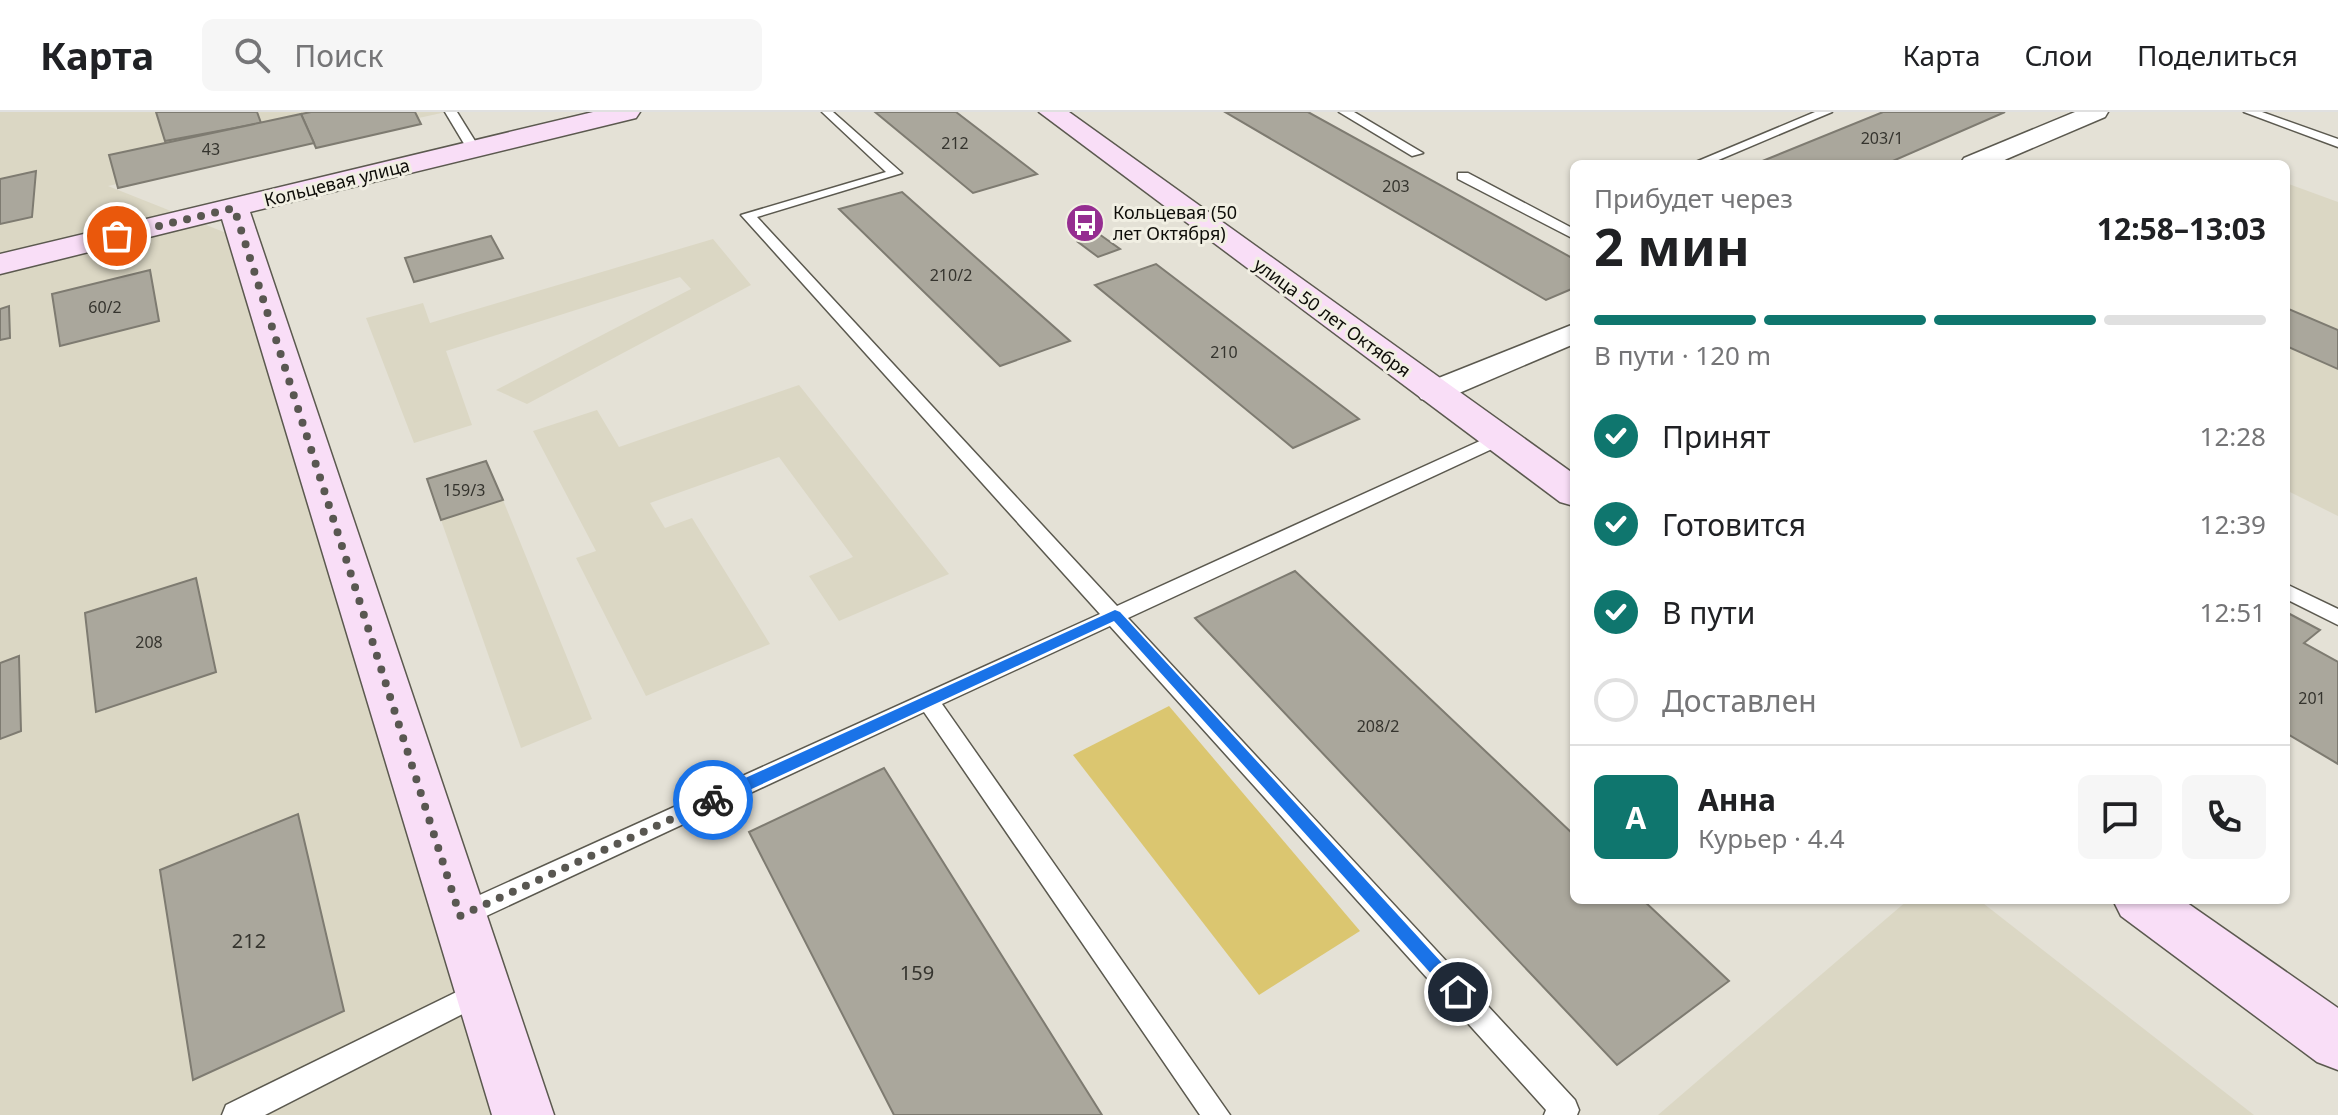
<!DOCTYPE html>
<html lang="ru">
<head>
<meta charset="utf-8">
<style>
	:root { --surface:#fff; --page:#f6f6f6; --text:#202124; --muted:#757577; --line:#e0e0e0; --accent:#0f766e }
	body { margin:0; font-family:"Noto Sans",sans-serif; background:var(--page); color:var(--text); height:100vh; display:flex; flex-direction:column; font-size:30px; white-space:nowrap }
	* { box-sizing:border-box; margin:0 }
	p { font-size:26px; color:var(--muted) }
	.icon { flex:none; width:44px; height:44px; fill:none; stroke:currentColor; stroke-width:2; stroke-linecap:round; stroke-linejoin:round }
	.map { position:relative; flex:1; overflow:hidden }
	.side { position:absolute; left:1570px; top:48px; width:720px; height:744px; display:flex; flex-direction:column; background:var(--surface); border-radius:12px; box-shadow:0 2px 6px #0004 }
	.side>* { flex:none }
	.pin { position:absolute; display:grid; place-items:center; width:68px; height:68px; color:#fff; margin:-34px; border:4px solid #fff; border-radius:50%; box-shadow:0 2px 8px #0007 }
	.courier { position:absolute; display:grid; place-items:center; width:80px; height:80px; margin:-40px; border:6px solid #1a73e8; border-radius:50%; background:#fff; color:#222; box-shadow:0 2px 10px #0007 }
	.headline em { font-style:normal; font-weight:700 }
	.headline div { display:flex; flex-direction:column-reverse }
	.headline { display:flex; align-items:center; justify-content:space-between; height:136px; padding:0 24px }
	h1 { font-size:52px; font-weight:700; line-height:60px }
	.bar { display:grid; grid-template-columns:repeat(4,1fr); gap:12px 8px; align-content:center; height:96px; padding:0 24px }
	.bar i { height:10px; border-radius:6px; background:var(--line) }
	.bar .current { background:var(--accent) }
	.bar p { grid-column:span 4 }
	.line { display:flex; align-items:center; gap:20px; padding:0 24px; border-top:2px solid var(--line) }
	.line div { flex:1 }
	.round { display:grid; place-items:center; flex:none; width:84px; height:84px; border-radius:12px; background:var(--page) }
	ol { padding:0 24px; list-style:none }
	li { display:flex; align-items:center; gap:24px; height:88px }
	li p { margin-inline-start:auto }
	li .icon { padding:8px; border-radius:50%; background:var(--accent); color:#fff; stroke-width:4 }
	li:last-child { color:var(--muted) }
	li i { width:44px; height:44px; border:4px solid var(--line); border-radius:50% }
	header { display:flex; align-items:center; gap:48px; box-sizing:border-box; height:112px; padding:0 40px; background:var(--surface); border-bottom:2px solid var(--line) }
	header strong { font-size:38px }
	nav { display:flex; gap:44px; margin-inline-start:auto; font-size:28px }
	.search { width:560px; height:72px; background:var(--page); display:flex; align-items:center; gap:20px; box-sizing:border-box; padding:0 28px; border-radius:12px; color:var(--muted); font-size:30px }
	.map>svg:first-child { display:block }
	.built { fill:#dbd7c4 }
	.green { fill:#dbc670 }
	.building { fill:#aaa79c; stroke:#7e7b71; stroke-width:2 }
	.lines { fill:none; stroke-linecap:round; stroke-linejoin:round }
	.lane-casing { stroke:#5b594f; stroke-width:3 }
	.street-casing { stroke:#5b594f; stroke-width:3 }
	.secondary-casing { stroke:#5b594f; stroke-width:3 }
	.lane { fill:#fff; fill-rule:evenodd }
	.street { fill:#fff; fill-rule:evenodd }
	.secondary { fill:#f9def7; fill-rule:evenodd }
	.route { fill:#1a73e8 }
	.done { stroke:#595751; stroke-width:8; stroke-dasharray:0 14.4 }
	.labels { text-anchor:middle; stroke-width:6; stroke-linejoin:round; paint-order:stroke }
	.number-label { font-size:16px; fill:#35342e }
	.far-street-label { font-size:18px; fill:#0e0d09; stroke:#f1efe3 }
	.far-poi-label { font-size:18px; fill:#0e0d09; stroke:#f1efe3; text-anchor:start }
	.near-number-label { font-size:20px; fill:#35342e }
</style>
</head>
<body>
<header>
<strong>Карта</strong>
<div class="search"><svg class="icon" aria-label="search" viewBox="0 0 24 24"><circle cx="10" cy="10" r="6"/><path d="M15 15l6 6"/></svg>Поиск</div>
<nav><a>Карта</a><a>Слои</a><a>Поделиться</a></nav>
</header>
<div class="map">
<svg width="2338" height="1003" viewBox="0 0 2338 1003">
	<rect width="100%" height="100%" fill="#e4e1d6"/>
	<g class="built">
		<polygon points="0,0 446,0 108,74 254,132 539,1003 0,1003"/>
		<polygon points="2286,71 2338,90 2338,404 2286,378"/>
		<polygon points="713,127 751,173 527,292 496,278 691,177 680,165 446,239 472,313 414,331 366,206 423,191 430,211"/>
		<polygon points="799,273 949,462 839,509 809,464 853,445 779,345 650,391 665,416 692,406 770,532 646,584 576,446 596,439 533,319 597,298 619,335"/>
		<polygon points="503,388 592,607 521,636 441,408"/>
		<polygon points="1908,788 1979,788 2254,1003 1658,1003"/>
	</g>
	<polygon class="green" points="1169,594 1360,819 1259,883 1073,643"/>
	<g class="building">
		<polygon points="156,0 257,0 261,11 165,29"/>
		<polygon points="311,0 415,0 421,12 316,36 301,2"/>
		<polygon points="875,0 956,0 1037,62 973,81"/>
		<polygon points="1225,0 1308,0 1574,147 1574,176 1546,188"/>
		<polygon points="1883,0 2005,0 1886,52 1755,52"/>
		<polygon points="301,2 314,31 118,76 109,43"/>
		<polygon points="36,59 32,105 0,112 0,67"/>
		<polygon points="902,80 1070,229 1000,254 839,97"/>
		<polygon points="1099,122 1120,137 1098,145 1078,130"/>
		<polygon points="491,124 503,146 414,170 405,146"/>
		<polygon points="1156,152 1359,307 1293,336 1095,173"/>
		<polygon points="150,158 159,209 60,234 52,182"/>
		<polygon points="9,194 10,226 0,228 0,197"/>
		<polygon points="2286,196 2338,218 2338,257 2286,234"/>
		<polygon points="486,349 503,388 441,408 427,367"/>
		<polygon points="1295,459 1574,723 1574,788 1643,788 1729,869 1617,953 1195,506"/>
		<polygon points="196,466 216,560 96,600 85,501"/>
		<polygon points="2286,500 2320,518 2304,531 2338,550 2338,652 2286,621"/>
		<polygon points="19,544 21,619 0,627 0,551"/>
		<polygon points="884,656 1102,1003 894,1003 749,720"/>
		<polygon points="298,702 344,899 193,968 160,758"/>
	</g>
	<g class="lines">
		<defs>
			<g id="lane">
				<polygon points="445,0 457,0 480,37 479,40 469,40"/>
				<polygon points="822,0 833,0 902,61 757,105 1117,494 1493,323 1505,323 1508,327 1505,331 1128,506 1575,988 1579,998 1577,1003 1544,1003 1546,998 1110,514 942,592 1230,1003 1200,1003 924,600 469,812 460,815 451,812 448,804 451,796 1100,502 741,103 886,60"/>
				<polygon points="1339,0 1354,0 1423,41 1412,44"/>
				<polygon points="1815,0 1832,0 1709,52 1691,52"/>
				<polygon points="2244,0 2262,0 2338,27 2338,35"/>
				<polygon points="1985,42 1995,42 2013,52 1995,52 1985,48"/>
				<polygon points="1458,61 1468,61 1574,117 1574,127 1458,67"/>
				<polygon points="2286,472 2338,497 2338,513 2286,487"/>
				<polygon points="483,867 492,871 496,879 492,887 265,1003 222,1003 226,993"/>
			</g>
			<g id="street">
				<polygon points="2075,0 2108,0 2105,5 1995,52 1960,52 1964,46"/>
				<polygon points="1574,212 1574,232 1445,287 1433,290 1421,287 1416,280 1421,273"/>
			</g>
			<g id="secondary">
				<polygon points="593,0 640,0 636,6 250,100 554,1003 492,1003 222,107 0,162 0,142"/>
				<polygon points="1039,0 1069,0 1574,362 1574,394 1560,390"/>
				<polygon points="2113,788 2183,788 2338,896 2338,958 2317,950 2121,804"/>
			</g>
		</defs>
		<use href="#lane" class="lane-casing"/>
		<use href="#street" class="street-casing"/>
		<use href="#secondary" class="secondary-casing"/>
		<use href="#lane" class="lane"/>
		<use href="#street" class="street"/>
		<use href="#secondary" class="secondary"/>
	</g>
	<polygon class="route" points="1115,498 1120,500 1464,875 1467,880 1464,885 1452,885 1114,509 719,692 708,692 706,688 708,683"/>
	<g class="lines">
		<polyline class="done" points="117,124 234,96 460,804 713,688"/>
	</g>
	<defs>
		<symbol id="bus-disc" viewBox="-11 -11 22 22"><circle r="9.5" fill="#952d91" stroke="#f1efe3"/><path d="M-5-6H5V4H4V6H2V4H-2V6H-4V4H-5ZM-3.5-4V0h7V-4ZM-3.5 1.2v1.5H-2V1.2ZM2 1.2v1.5H3.5V1.2Z" fill="#fff"/></symbol>
	</defs>
	<g fill-rule="evenodd">
		<use href="#bus-disc" x="1063" y="89" width="44" height="44"/>
	</g>
	<g class="labels">
		<g class="number-label">
			<text x="1882" y="32">203/1</text>
			<text x="955" y="37">212</text>
			<text x="211" y="43">43</text>
			<text x="1396" y="80">203</text>
			<text x="951" y="169">210/2</text>
			<text x="105" y="201">60/2</text>
			<text x="1224" y="246">210</text>
			<text x="464" y="384">159/3</text>
			<text x="149" y="536">208</text>
			<text x="2312" y="592">201</text>
			<text x="1378" y="620">208/2</text>
		</g>
		<g class="far-street-label">
			<text transform="translate(337 71) rotate(-14)" y="6">Кольцевая улица</text>
			<text transform="translate(1332 206) rotate(36)" y="6">улица 50 лет Октября</text>
		</g>
		<g class="far-poi-label">
			<text x="1113" y="107">Кольцевая (50<tspan x="1113" dy="21">лет Октября)</tspan></text>
		</g>
		<g class="near-number-label">
			<text x="249" y="836">212</text>
			<text x="917" y="868">159</text>
		</g>
	</g>
</svg>
<div class="pin" style="left:117px;top:124px;background:#ea580c"><svg class="icon" aria-label="bag" viewBox="0 0 24 24"><path d="M5 8h14l-1 12H6zM9 8a3 3 0 0 1 6 0"/></svg></div>
<div class="pin" style="left:1458px;top:880px;background:#1f2937"><svg class="icon" aria-label="home" viewBox="0 0 24 24"><path d="M3 11l9-7 9 7M6 9v11h12V9"/></svg></div>
<div class="courier" style="left:713px;top:688px"><svg class="icon" aria-label="bike" viewBox="0 0 24 24"><circle cx="6" cy="16" r="4"/><circle cx="18" cy="16" r="4"/><path d="M6 16l4-8h5l3 8M10 8l3 8H6M13 5h3"/></svg></div>
<section class="side">
<div class="headline"><div><h1>2 мин</h1><p>Прибудет через</p></div><em>12:58–13:03</em></div>
<div class="bar"><i class="current"></i><i class="current"></i><i class="current"></i><i></i><p>В пути · 120 m</p></div>
<ol>
<li><svg class="icon" aria-label="check" viewBox="0 0 24 24"><path d="M5 12l5 5 9-10"/></svg>Принят<p>12:28</p></li>
<li><svg class="icon" aria-label="check" viewBox="0 0 24 24"><path d="M5 12l5 5 9-10"/></svg>Готовится<p>12:39</p></li>
<li><svg class="icon" aria-label="check" viewBox="0 0 24 24"><path d="M5 12l5 5 9-10"/></svg>В пути<p>12:51</p></li>
<li><i></i>Доставлен</li>
</ol>
<div class="line" style="height:144px"><b class="round" style="background:var(--accent);color:#fff">А</b><div><b>Анна</b><p>Курьер · 4.4</p></div><a class="round"><svg class="icon" aria-label="chat" viewBox="0 0 24 24"><path d="M4 5h16v11H9l-5 4z"/></svg></a><a class="round"><svg class="icon" aria-label="phone" viewBox="0 0 24 24"><path d="M5 4h4l2 5-3 2q2 4 5 5l2-3 5 2v4C11 20 4 13 5 4z"/></svg></a></div>
</section>
</div>
</body>
</html>
